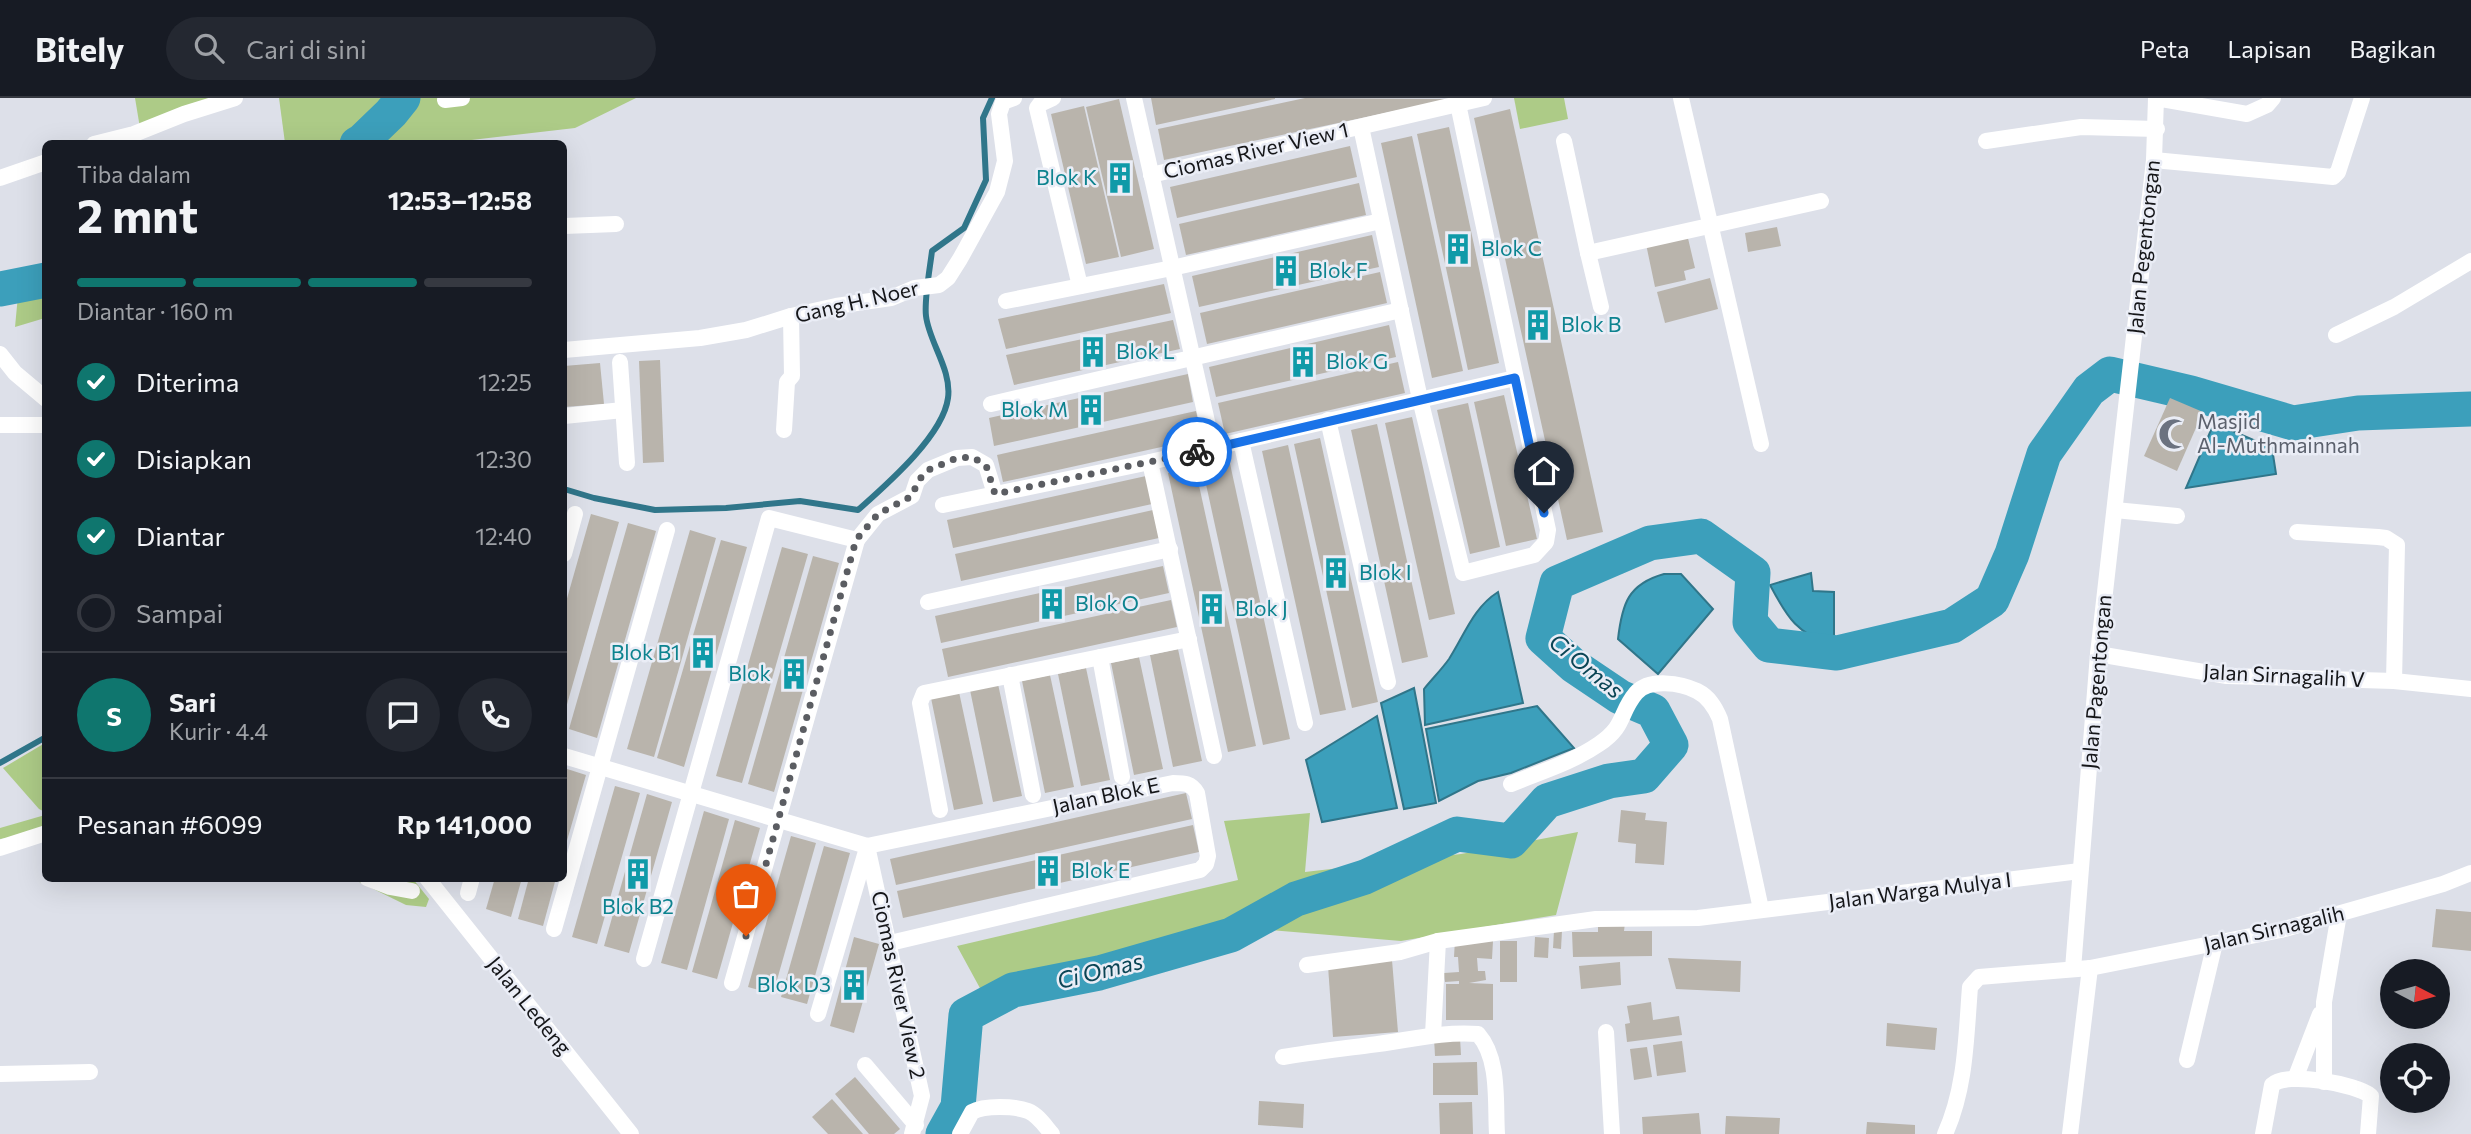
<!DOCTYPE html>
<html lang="id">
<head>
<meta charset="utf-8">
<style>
	:root { --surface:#171b24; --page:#242831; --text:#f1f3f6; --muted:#9ea1a6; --line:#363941; --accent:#0f766e }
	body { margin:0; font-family:Commissioner,sans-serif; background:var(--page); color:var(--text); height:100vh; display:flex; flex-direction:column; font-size:26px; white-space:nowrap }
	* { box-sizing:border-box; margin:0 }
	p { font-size:23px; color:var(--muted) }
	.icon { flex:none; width:38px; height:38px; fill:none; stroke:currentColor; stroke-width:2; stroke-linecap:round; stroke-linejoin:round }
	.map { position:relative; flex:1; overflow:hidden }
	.details { position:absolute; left:42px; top:42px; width:525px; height:742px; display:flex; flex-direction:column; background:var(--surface); border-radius:10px; box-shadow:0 7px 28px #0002 }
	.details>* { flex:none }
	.needle { width:46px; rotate:96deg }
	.buttons { position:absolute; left:2380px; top:861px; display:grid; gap:14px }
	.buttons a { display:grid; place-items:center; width:70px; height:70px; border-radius:50%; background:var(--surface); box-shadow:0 7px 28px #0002; font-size:35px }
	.pin { position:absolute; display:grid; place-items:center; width:60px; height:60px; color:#fff; margin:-72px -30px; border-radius:50% 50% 50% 0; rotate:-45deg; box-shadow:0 0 7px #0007 }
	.pin .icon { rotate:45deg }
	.courier { position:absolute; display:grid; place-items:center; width:70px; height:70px; margin:-35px; border:5px solid #1a73e8; border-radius:50%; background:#fff; color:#222; box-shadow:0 2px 9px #0007 }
	.summary em { font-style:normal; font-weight:700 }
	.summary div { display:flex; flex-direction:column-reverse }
	.summary { display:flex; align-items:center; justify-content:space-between; height:119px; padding:0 35px }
	h1 { font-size:46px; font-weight:700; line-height:52px }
	.bar { display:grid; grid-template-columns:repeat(4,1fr); gap:10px 7px; align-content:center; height:84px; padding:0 35px }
	.bar i { height:9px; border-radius:5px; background:var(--line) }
	.bar .current { background:var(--accent) }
	.bar p { grid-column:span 4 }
	.line { display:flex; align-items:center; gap:18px; padding:0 35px; border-top:2px solid var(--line) }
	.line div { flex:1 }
	.round { display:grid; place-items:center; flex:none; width:74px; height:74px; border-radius:37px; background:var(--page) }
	ol { padding:0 35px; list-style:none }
	li { display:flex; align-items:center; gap:21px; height:77px }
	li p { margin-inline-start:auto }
	li .icon { padding:7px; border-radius:50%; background:var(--accent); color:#fff; stroke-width:4 }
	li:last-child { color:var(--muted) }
	li i { width:38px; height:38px; border:4px solid var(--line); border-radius:50% }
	header { display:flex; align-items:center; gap:42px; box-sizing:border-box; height:98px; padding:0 35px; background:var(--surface); border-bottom:2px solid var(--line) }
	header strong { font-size:33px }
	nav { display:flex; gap:38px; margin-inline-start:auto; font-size:24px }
	.search { width:490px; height:63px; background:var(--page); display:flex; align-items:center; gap:18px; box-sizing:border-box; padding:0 24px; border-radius:38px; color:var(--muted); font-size:26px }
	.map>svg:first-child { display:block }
	.green { fill:#adcb87 }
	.water { fill:#3c9fbb; stroke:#30768a; stroke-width:2 }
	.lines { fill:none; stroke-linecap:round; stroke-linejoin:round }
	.stream { stroke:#30768a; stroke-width:6 }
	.river { stroke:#3c9fbb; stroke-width:35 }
	.building { fill:#b9b4ac }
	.street { stroke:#fff; stroke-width:16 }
	.done { stroke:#5b5d62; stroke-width:7; stroke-dasharray:0 12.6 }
	.route { stroke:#1a73e8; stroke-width:9 }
	.labels { text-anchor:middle; stroke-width:5; stroke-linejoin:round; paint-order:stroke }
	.street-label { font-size:21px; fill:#151619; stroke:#eaedf6 }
	.culture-label { font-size:21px; fill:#0d838f; stroke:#eaedf6; text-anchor:start }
	.worship-label { font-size:21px; fill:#5b616d; stroke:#eaedf6; text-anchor:start }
	.water-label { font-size:23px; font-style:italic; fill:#0b4555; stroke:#eaedf6 }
</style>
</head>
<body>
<header>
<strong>Bitely</strong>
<div class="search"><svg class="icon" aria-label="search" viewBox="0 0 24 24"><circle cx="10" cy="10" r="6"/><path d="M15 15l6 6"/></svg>Cari di sini</div>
<nav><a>Peta</a><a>Lapisan</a><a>Bagikan</a></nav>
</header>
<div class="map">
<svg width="2471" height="1036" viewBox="0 0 2471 1036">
	<rect width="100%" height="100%" fill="#dde0e9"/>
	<g class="green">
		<polygon points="135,0 241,0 140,30"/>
		<polygon points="279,0 636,0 575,30 437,46 285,45"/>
		<polygon points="1514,0 1564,0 1568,21 1520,31"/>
		<polygon points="45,174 45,220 15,229 19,187"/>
		<polygon points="45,645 45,714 39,711 3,670"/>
		<polygon points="1310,715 1305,774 1461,756 1578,734 1556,817 1401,843 1233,829 981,892 957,848 1238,782 1224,723"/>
		<polygon points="45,717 45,735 0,741 0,730"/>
		<polygon points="353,781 413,781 429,801 426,809 406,807"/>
	</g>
	<g class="water">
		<polygon points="2214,325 2272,350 2276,376 2186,390"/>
		<path d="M1811,475l2,18 21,1v55c-37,-14 -46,-28 -64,-62z"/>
		<path d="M1664,476h17l32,35 -55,65 -40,-35c4,-35 10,-55 46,-65z"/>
		<path d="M1498,494l25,111 -98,22 -1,-36c8,-10 18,-20 25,-30 16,-25 24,-51 49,-67z"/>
		<polygon points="1414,590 1436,705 1404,711 1381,605"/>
		<polygon points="1537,608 1574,650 1511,675 1478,683 1439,703 1426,631"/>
		<polygon points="1377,618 1397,710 1322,724 1306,662"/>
	</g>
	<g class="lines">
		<g class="stream">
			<path d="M564,391l30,9 61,12 71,-2 74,-7 58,9c28,-25 85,-74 90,-112 4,-28 -19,-56 -22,-82 -2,-16 4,-48 6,-65l32,-23 22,-48 -3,-62 9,-20"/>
			<polyline points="0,665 46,639"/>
		</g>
		<g class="river">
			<polyline points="357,46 362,43 391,15 403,0"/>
			<polyline points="0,191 46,182"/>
			<polyline points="943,1036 958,1009 966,917 1013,892 1099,875 1231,837 1296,801 1365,779 1457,736 1511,743 1547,703 1609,683 1644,678 1671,647 1653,613 1620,599 1574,568 1543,540 1557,485 1650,445 1701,438 1753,475 1750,524 1769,547 1837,555 1952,528 1992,502 2012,456 2044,356 2089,292 2110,276 2191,295 2293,325 2358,315 2471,311"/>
		</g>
	</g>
	<g class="building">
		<polygon points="1151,0 1275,0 1275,1 1156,27"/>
		<polygon points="1305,0 1451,1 1164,62 1158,31"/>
		<polygon points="1119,1 1154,151 1121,159 1086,9"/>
		<polygon points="1084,8 1119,159 1086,166 1051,16"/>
		<polygon points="1510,11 1603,434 1567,442 1474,20"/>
		<polygon points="1449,29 1499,265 1468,272 1417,36"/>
		<polygon points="1412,38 1463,273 1432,280 1381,45"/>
		<polygon points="1350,48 1357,79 1177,120 1170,89"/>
		<polygon points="1359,85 1366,117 1186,157 1179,126"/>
		<polygon points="1777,129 1781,148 1748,154 1745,135"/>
		<polygon points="1687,136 1695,170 1684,173 1686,182 1655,189 1646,146"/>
		<polygon points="1372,137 1379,169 1199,209 1192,178"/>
		<polygon points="1380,174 1387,205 1207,246 1200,215"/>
		<polygon points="1710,180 1718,211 1665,225 1657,194"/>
		<polygon points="1164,186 1171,215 1006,251 998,221"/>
		<polygon points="1173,222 1180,251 1014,287 1006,257"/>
		<polygon points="1389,227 1396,259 1216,299 1209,269"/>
		<polygon points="660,262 664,364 643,365 639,263"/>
		<polygon points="1398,264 1405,295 1225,336 1218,305"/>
		<polygon points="600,265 604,306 564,309 564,268"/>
		<polygon points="1188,276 1193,304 994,348 989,320"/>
		<polygon points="1504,297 1537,441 1506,448 1474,304"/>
		<polygon points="2170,300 2203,314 2177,373 2144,358"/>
		<polygon points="1468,305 1500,449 1470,456 1437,312"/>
		<polygon points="1196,313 1202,340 1003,384 997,357"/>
		<polygon points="1412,319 1455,516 1429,522 1385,325"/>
		<polygon points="1377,326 1428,559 1402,565 1351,332"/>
		<polygon points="1320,340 1378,604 1352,610 1294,346"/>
		<polygon points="1288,347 1346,612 1320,617 1262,353"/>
		<polygon points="1229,361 1290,641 1263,647 1202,368"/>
		<polygon points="1195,369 1256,648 1228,654 1168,375"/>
		<polygon points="1146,378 1152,406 953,450 947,422"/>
		<polygon points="1153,412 1159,440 961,483 955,456"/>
		<polygon points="591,416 619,424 564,617 564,511"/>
		<polygon points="628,425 656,433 597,640 569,631"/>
		<polygon points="690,432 716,440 654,659 627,651"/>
		<polygon points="721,442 747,449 684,669 657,660"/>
		<polygon points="782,449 808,456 742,685 716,678"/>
		<polygon points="813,458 839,465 774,694 748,686"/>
		<polygon points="1163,468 1169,495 941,545 935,518"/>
		<polygon points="1171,502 1177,529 948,579 942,551"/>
		<polygon points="1178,551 1202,663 1173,669 1150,557"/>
		<polygon points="1139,559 1163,671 1134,677 1111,565"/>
		<polygon points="1086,570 1110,682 1081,688 1058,576"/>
		<polygon points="1050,577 1074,689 1045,695 1022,583"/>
		<polygon points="998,586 1022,698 993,704 970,592"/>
		<polygon points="959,594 983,706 954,712 931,600"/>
		<polygon points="564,670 586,677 564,753"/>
		<polygon points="615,688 640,695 597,846 572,839"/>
		<polygon points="1186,695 1192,721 896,787 890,761"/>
		<polygon points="647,696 672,704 629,855 604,848"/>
		<polygon points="1621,712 1646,715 1645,722 1667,724 1664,767 1635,765 1636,746 1618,744"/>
		<polygon points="704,713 729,721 687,872 661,865"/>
		<polygon points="735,722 760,730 717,881 692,874"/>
		<polygon points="1193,727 1199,754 903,820 897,793"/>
		<polygon points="791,738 816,745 773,896 748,889"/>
		<polygon points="824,748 850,755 807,906 781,899"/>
		<polygon points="495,780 522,780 511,819 486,811"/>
		<polygon points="529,780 556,780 543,828 518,821"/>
		<polygon points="2436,811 2471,814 2471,853 2432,849"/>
		<polygon points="1598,824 1625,825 1624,833 1652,833 1652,858 1573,859 1572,834 1598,834"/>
		<polygon points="1554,833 1562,833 1561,851 1553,850"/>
		<polygon points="854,839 879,846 854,935 830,928"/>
		<polygon points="1535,839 1549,840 1548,860 1534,859"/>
		<polygon points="1455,841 1493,843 1492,861 1477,860 1478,873 1485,873 1486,882 1469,885 1493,886 1493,922 1446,922 1446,886 1459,886 1459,883 1445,884 1444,875 1459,874 1458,859 1454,859"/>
		<rect x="1500" y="843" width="17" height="41"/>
		<polygon points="1668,860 1741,863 1740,894 1676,891"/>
		<polygon points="1392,862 1398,934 1333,939 1328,868"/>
		<polygon points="1620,864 1621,887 1581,891 1579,868"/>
		<polygon points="1651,904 1653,922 1679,918 1682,937 1627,944 1625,926 1630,925 1627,908"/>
		<polygon points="1887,925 1937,930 1935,952 1886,948"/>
		<polygon points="1460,939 1461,957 1435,958 1434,940"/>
		<polygon points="1682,943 1686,974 1657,978 1653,947"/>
		<polygon points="1647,949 1652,979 1634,982 1630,951"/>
		<polygon points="1477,964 1478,997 1433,997 1433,965"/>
		<polygon points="855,979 900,1031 894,1036 869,1036 835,996"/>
		<polygon points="832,1001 863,1036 828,1036 812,1019"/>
		<polygon points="1259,1003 1304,1006 1303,1030 1258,1027"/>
		<polygon points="1472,1004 1473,1036 1440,1036 1439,1005"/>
		<polygon points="1699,1015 1701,1036 1643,1036 1642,1019"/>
		<polygon points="1726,1018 1780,1020 1779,1036 1725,1036"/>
		<polygon points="1867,1024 1915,1027 1915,1036 1866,1036"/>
	</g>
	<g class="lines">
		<g class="street">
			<polyline points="1053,0 1040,6 1037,10 1080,188"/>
			<polyline points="1134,0 1213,350"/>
			<polyline points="1681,0 1761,346"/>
			<polyline points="445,2 462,0"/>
			<polyline points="1361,29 1420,301 1463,475 1534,457 1546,444 1548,432 1458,6"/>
			<polyline points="1564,43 1588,155 1821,103"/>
			<polyline points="1986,43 2081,29 2157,31"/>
			<polyline points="94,46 134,36 184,16 235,0"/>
			<polyline points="2154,62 2333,79 2338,74 2362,0"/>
			<polyline points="1151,77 1484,0"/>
			<polyline points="0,80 46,64"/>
			<polyline points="564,128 616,126"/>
			<polyline points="1588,155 1601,209"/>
			<polyline points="1006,203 1172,170 1381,123"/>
			<polyline points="2336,237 2394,209 2471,163"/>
			<polyline points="564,252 700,240 746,232 791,218 836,208 891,200 915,190 939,187 948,180 960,161 997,94 1005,63 999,16 1003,4 1014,0"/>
			<polyline points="0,256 15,275 46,301"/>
			<polyline points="620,264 627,365"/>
			<polyline points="991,306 1401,212"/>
			<polyline points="564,318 623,312"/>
			<polyline points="1328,322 1388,584"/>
			<polyline points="0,327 46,327"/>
			<polyline points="784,332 787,284 792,278 791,218"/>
			<polyline points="1241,343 1305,625"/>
			<polyline points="943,407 1150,364"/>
			<polyline points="2115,412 2177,418"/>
			<polyline points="2297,434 2378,439 2386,440 2397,447 2394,583"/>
			<polyline points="857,442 878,416 912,398 917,383 928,372 957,360 972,359 986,367 995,396"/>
			<polyline points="564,456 575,416"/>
			<polyline points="928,504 1170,451"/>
			<polyline points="2098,556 2227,578 2394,583 2471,591"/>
			<polyline points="1100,559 1122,679"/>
			<polyline points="1010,577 1033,697"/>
			<path d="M564,658l303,90 306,-63c12,0 18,0 24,10l11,63 -2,8 -6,6 -310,73"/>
			<polyline points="1214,658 1150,364 1515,280"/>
			<path d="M1511,686c29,-12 62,-22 88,-40 27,-18 20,-31 37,-51 13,-15 45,-10 61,-2 12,6 18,16 23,28l41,190"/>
			<polyline points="940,712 920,605 924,595 1189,541"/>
			<polyline points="867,748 922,998 912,1036"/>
			<polyline points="0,750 46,735"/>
			<polyline points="367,780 390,789 412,793"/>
			<polyline points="427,780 631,1036"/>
			<polyline points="468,795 472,780"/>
			<polyline points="554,831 667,432"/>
			<polyline points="644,861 769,420 857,442 732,885"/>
			<polyline points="1307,867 1400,854 1438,843 1596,821 1698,820 2080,773"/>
			<polyline points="2073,871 2098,556 2154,62 2156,0 2247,16 2267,7 2273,0"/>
			<polyline points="818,916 867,750"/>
			<polyline points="1606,934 1612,1036"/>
			<polyline points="1433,937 1438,843"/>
			<path d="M1283,959c29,-5 57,-8 87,-12 36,-4 71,-14 108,-11 22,25 17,68 19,100"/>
			<polyline points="2187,962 2215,845"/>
			<polyline points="865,967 916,1027"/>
			<polyline points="0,976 90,974"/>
			<polyline points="2295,981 2320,916"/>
			<polyline points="2324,984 2324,904 2339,816"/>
			<path d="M960,1036l12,-22c12,-7 43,-6 56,-1 10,4 17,15 24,23"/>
			<path d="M1945,1036c21,-46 21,-97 25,-147l9,-10 111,-9 191,-38 162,-46 28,-11"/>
			<polyline points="2070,1036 2090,870"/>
			<path d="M2263,1036l9,-49c14,-14 85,-1 99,11l-3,38"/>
		</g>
	</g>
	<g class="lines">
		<polyline class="done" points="746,838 856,442 878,416 912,398 918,383 928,372 957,360 972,359 986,367 995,396 1197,354"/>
		<polyline class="route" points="1197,354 1515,280 1544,415"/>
	</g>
	<defs>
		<symbol id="building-bare" viewBox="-9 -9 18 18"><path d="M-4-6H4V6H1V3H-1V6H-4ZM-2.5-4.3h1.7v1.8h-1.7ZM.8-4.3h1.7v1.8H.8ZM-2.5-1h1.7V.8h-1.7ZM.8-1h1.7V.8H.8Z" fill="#0f9aa8" stroke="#eaedf6" stroke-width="2.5" paint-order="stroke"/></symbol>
		<symbol id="mosque-bare" viewBox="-9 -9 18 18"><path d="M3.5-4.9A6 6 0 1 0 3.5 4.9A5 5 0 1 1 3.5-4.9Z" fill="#6b7280" stroke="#eaedf6" stroke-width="2.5" paint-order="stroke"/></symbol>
	</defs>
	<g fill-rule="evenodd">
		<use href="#building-bare" x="1098" y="58" width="44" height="44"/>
		<use href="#building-bare" x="1436" y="129" width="44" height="44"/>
		<use href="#building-bare" x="1264" y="151" width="44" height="44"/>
		<use href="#building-bare" x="1516" y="205" width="44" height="44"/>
		<use href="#building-bare" x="1071" y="232" width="44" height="44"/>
		<use href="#building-bare" x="1281" y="242" width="44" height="44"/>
		<use href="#building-bare" x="1069" y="290" width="44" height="44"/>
		<use href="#mosque-bare" x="2152" y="314" width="44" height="44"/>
		<use href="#building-bare" x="1314" y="453" width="44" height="44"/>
		<use href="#building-bare" x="1030" y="484" width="44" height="44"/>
		<use href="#building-bare" x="1190" y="489" width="44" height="44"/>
		<use href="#building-bare" x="681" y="533" width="44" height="44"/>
		<use href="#building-bare" x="772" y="554" width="44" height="44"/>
		<use href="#building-bare" x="1026" y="751" width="44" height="44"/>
		<use href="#building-bare" x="616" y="754" width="44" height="44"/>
		<use href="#building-bare" x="832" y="865" width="44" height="44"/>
	</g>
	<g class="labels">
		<g class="street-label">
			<text transform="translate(1256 53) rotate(-13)" y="7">Ciomas River View 1</text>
			<text transform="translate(2144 149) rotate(-84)" y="7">Jalan Pegentongan</text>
			<text transform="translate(857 204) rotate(-13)" y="7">Gang H. Noer</text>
			<text transform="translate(2284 578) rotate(3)" y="7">Jalan Sirnagalih V</text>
			<text transform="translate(2097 584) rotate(-85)" y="7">Jalan Pagentongan</text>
			<text transform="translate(1106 698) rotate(-12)" y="7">Jalan Blok E</text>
			<text transform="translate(1920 793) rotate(-7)" y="7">Jalan Warga Mulya I</text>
			<text transform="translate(2274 831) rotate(-13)" y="7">Jalan Sirnagalih</text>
			<text transform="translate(898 887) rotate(78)" y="7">Ciomas River View 2</text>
			<text transform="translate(529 908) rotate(51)" y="7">Jalan Ledeng</text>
		</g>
		<g class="culture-label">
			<text x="1097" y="87" text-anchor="end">Blok K</text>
			<text x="1481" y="158">Blok C</text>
			<text x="1309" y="180">Blok F</text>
			<text x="1561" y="234">Blok B</text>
			<text x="1116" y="261">Blok L</text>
			<text x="1326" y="271">Blok G</text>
			<text x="1068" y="319" text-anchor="end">Blok M</text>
			<text x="1359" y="482">Blok I</text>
			<text x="1075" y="513">Blok O</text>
			<text x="1235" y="518">Blok J</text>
			<text x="680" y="562" text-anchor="end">Blok B1</text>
			<text x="771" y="583" text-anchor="end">Blok</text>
			<text x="1071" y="780">Blok E</text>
			<text x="638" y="816" text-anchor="middle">Blok B2</text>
			<text x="831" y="894" text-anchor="end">Blok D3</text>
		</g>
		<g class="worship-label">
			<text x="2197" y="331">Masjid<tspan x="2197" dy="24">Al-Muthmainnah</tspan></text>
		</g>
		<g class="water-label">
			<text transform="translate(1586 568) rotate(39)" y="8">Ci Omas</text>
			<text transform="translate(1100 873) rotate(-14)" y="8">Ci Omas</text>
		</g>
	</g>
</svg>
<div class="buttons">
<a><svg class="needle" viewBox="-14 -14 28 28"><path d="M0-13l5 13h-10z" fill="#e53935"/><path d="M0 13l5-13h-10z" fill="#9ea1a6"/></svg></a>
<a><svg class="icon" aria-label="locate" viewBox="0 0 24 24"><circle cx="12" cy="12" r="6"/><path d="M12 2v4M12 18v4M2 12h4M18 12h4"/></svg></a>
</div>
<div class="pin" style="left:746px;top:838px;background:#ea580c"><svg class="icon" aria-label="bag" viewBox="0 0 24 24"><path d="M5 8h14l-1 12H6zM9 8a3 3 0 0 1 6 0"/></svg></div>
<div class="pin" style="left:1544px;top:415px;background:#1f2937"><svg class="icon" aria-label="home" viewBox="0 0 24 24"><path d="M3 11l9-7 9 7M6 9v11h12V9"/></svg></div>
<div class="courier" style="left:1197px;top:354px"><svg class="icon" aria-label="bike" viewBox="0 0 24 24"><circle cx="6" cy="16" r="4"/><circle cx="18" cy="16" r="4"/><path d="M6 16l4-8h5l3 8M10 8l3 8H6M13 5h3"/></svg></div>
<section class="details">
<div class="summary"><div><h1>2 mnt</h1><p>Tiba dalam</p></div><em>12:53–12:58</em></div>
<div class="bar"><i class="current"></i><i class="current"></i><i class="current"></i><i></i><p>Diantar · 160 m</p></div>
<ol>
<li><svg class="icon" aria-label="check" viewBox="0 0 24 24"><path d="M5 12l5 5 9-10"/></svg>Diterima<p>12:25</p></li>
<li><svg class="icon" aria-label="check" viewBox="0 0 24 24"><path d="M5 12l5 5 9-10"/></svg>Disiapkan<p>12:30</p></li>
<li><svg class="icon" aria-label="check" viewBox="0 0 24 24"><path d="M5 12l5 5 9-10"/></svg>Diantar<p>12:40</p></li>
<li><i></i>Sampai</li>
</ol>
<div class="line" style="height:126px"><b class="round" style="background:var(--accent);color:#fff">S</b><div><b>Sari</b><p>Kurir · 4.4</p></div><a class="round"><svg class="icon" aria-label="chat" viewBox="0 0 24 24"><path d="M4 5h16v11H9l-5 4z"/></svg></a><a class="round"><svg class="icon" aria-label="phone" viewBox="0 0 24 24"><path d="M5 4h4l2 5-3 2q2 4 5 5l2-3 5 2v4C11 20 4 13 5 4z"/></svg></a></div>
<div class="line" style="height:91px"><div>Pesanan #6099</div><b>Rp 141,000</b></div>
</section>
</div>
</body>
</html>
